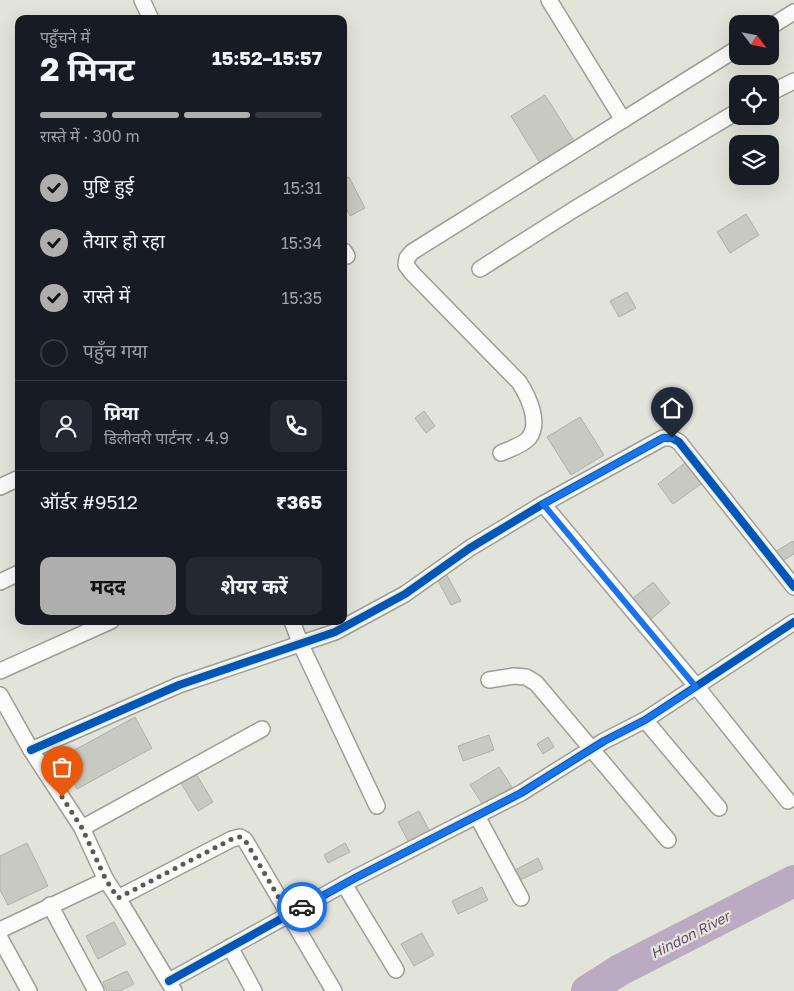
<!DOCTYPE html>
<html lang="hi">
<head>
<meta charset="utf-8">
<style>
	:root { --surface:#171b24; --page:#242831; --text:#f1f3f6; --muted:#9ea1a6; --line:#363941; --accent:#adaead }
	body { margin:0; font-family:"Golos Text","Noto Sans Devanagari",sans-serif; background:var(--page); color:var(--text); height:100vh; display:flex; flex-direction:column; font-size:19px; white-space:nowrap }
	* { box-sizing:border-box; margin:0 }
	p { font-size:16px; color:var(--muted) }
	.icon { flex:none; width:28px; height:28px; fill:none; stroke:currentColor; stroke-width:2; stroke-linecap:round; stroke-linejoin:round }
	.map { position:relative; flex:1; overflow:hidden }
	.drawer { position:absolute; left:15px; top:15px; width:332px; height:610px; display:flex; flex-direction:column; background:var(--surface); border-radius:10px; box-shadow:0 5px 20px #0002 }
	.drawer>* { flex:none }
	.needle { width:32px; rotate:122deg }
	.controls { position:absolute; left:729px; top:15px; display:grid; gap:10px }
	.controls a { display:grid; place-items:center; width:50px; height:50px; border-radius:10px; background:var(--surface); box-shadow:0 5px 20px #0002; font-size:25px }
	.pin { position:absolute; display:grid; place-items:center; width:42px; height:42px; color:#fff; margin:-51px -21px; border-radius:50% 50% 50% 0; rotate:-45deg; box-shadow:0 0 5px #0007 }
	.pin .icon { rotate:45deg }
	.courier { position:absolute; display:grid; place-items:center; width:50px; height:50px; margin:-25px; border:4px solid #1a73e8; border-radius:50%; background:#fff; color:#222; box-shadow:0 1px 6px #0007 }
	.summary em { font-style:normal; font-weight:700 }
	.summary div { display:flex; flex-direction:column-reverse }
	.summary { display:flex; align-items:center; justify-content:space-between; height:85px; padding:0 25px }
	h1 { font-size:32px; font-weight:700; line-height:38px }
	.bar { display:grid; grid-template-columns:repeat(4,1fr); gap:8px 5px; align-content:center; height:60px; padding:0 25px }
	.bar i { height:6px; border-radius:4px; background:var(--line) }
	.bar .active { background:var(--accent) }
	.bar p { grid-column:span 4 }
	.line { display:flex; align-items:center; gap:12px; padding:0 25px; border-top:1px solid var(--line) }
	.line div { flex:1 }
	.round { display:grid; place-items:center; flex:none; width:52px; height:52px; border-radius:10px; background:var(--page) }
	ol { padding:0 25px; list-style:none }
	li { display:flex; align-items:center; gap:15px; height:55px }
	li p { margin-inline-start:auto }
	li .icon { padding:5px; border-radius:50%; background:var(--accent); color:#111; stroke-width:4 }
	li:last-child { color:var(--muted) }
	li i { width:28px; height:28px; border:2px solid var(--line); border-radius:50% }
	.button { display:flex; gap:10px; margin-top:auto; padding:10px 25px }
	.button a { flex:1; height:58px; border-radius:10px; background:var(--accent); color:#111; font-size:20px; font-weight:700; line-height:58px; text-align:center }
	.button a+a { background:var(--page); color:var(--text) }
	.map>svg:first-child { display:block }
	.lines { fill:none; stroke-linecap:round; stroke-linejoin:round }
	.river { stroke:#bbabc2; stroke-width:32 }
	.building { fill:#c8cac2; stroke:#afb0aa }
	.street-casing { stroke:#9d9e97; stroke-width:18 }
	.street { stroke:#fbfbf9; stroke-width:15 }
	.cycleway-casing { stroke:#e4e7d7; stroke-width:11 }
	.cycleway { stroke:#0057b8; stroke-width:8 }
	.done { stroke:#5a5a53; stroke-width:5; stroke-dasharray:0 9 }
	.route { stroke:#1a73e8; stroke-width:6 }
	.labels { text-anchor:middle; stroke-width:4.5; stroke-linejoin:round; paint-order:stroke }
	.water-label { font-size:14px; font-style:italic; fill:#68467a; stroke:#e4e7d7 }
</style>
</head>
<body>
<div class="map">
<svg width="794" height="991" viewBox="0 0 794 991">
	<rect width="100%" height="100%" fill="#e2e4da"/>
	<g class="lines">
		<polyline class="river" points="587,991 620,970 794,881"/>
	</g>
	<g class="building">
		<polygon points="545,95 574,141 540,163 511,116"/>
		<polygon points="349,177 365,208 350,216 344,204 344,179"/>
		<polygon points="746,214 759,235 730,253 717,232"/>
		<polygon points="627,292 636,308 619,317 610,301"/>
		<polygon points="424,411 435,426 426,433 415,418"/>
		<polygon points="580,417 604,455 571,475 547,437"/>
		<polygon points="685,463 701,484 673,504 658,484"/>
		<polygon points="793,541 794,542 794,554 779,563 773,553"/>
		<polygon points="445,572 461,601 451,605 436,577"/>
		<polygon points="653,582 670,603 645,624 627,603"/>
		<polygon points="135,717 152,748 77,789 60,758"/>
		<polygon points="489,735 494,750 463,761 458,746"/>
		<polygon points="548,737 554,747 543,754 537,744"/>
		<polygon points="499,767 512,787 483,805 470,785"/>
		<polygon points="193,769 213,802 198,811 178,778"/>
		<polygon points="419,811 430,832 409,843 398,822"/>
		<polygon points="27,843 48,886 8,905 0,890 0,856"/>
		<polygon points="345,843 350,852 328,863 324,855"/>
		<polygon points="538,858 543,869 516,882 511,872"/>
		<polygon points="482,887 488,900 458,914 452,901"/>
		<polygon points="114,922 126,944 98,959 86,936"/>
		<polygon points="422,933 434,955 414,966 401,944"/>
		<polygon points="127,971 134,984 120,991 107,991 103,982"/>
	</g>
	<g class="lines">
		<defs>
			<g id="street">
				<polyline points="142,0 151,19"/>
				<polyline points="549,0 623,120"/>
				<polyline points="770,27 794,12"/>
				<polyline points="770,93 794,81"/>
				<polyline points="344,251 347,256"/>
				<polyline points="480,269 573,210 738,111"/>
				<path d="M501,453c9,-4 22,-8 28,-15 12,-16 -1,-42 -10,-56l-107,-109 -6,-8 1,-7 5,-6 326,-204"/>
				<polyline points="0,487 19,478"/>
				<polyline points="543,504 697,687 788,801"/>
				<polyline points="0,582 19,573"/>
				<polyline points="292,621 301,645 377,806"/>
				<polyline points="0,671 111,621"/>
				<polyline points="489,680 514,676 526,677 536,683 668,840"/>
				<polyline points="0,695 31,750 82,828 106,880 118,898 174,991"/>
				<polyline points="645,720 719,808"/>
				<polyline points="31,750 179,685 335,632 405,594 470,548 543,504 663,438 672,438 679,442 794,587"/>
				<polyline points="477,816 521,898"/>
				<polyline points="82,828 262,729"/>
				<polyline points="344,884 396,970"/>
				<polyline points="118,898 232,839 240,837 245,840 334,991"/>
				<polyline points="50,905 96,991"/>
				<polyline points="0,930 106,880"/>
				<polyline points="0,938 29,991"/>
				<polyline points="230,947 254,991"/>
				<polyline points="169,981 355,878 521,793 604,741 645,720 794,622"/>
			</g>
		</defs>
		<use href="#street" class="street-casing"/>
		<use href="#street" class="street"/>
		<defs>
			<g id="cycleway">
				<polyline points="31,750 179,685 335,632 405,594 470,548 543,504 663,438 672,438 679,442 794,587"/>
				<polyline points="169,981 355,878 521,793 604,741 645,720 794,622"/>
			</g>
		</defs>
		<use href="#cycleway" class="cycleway-casing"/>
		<use href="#cycleway" class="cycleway"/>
	</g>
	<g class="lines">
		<polyline class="done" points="62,797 82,828 106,880 118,898 232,839 240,837 245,840 289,915 302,907"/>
		<polyline class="route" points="302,907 355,878 521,793 604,741 645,720 696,687 543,504 663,438 672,438"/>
	</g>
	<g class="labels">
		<g class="water-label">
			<text transform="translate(690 935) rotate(-27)" y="5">Hindon River</text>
		</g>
	</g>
</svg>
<div class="controls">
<a><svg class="needle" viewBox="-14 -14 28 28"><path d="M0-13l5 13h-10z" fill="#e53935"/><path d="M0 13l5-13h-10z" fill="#9ea1a6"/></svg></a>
<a><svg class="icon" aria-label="locate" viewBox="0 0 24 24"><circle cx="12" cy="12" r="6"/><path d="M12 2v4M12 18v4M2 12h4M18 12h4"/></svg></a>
<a><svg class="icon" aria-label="layers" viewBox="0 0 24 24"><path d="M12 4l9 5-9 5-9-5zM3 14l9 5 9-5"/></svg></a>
</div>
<div class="pin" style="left:62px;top:797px;background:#ea580c"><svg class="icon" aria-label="bag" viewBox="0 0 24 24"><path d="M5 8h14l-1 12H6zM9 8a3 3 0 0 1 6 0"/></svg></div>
<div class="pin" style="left:672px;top:438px;background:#1f2937"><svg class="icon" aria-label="home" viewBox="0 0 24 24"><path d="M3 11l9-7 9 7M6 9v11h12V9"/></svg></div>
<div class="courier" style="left:302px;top:907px"><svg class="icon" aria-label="car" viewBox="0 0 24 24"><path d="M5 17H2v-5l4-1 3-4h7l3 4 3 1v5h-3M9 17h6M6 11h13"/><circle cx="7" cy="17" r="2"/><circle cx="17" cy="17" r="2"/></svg></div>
<section class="drawer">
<div class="summary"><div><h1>2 मिनट</h1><p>पहुँचने में</p></div><em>15:52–15:57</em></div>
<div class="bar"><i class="active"></i><i class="active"></i><i class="active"></i><i></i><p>रास्ते में · 300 m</p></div>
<ol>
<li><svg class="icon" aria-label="check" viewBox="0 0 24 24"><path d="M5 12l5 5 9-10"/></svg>पुष्टि हुई<p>15:31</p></li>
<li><svg class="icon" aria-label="check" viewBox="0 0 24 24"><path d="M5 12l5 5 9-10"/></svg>तैयार हो रहा<p>15:34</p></li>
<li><svg class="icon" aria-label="check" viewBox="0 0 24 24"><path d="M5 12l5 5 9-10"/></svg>रास्ते में<p>15:35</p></li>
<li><i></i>पहुँच गया</li>
</ol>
<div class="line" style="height:90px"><a class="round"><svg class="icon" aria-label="person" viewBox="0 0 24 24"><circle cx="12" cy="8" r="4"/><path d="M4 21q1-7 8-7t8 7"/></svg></a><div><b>प्रिया</b><p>डिलीवरी पार्टनर · 4.9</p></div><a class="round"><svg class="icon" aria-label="phone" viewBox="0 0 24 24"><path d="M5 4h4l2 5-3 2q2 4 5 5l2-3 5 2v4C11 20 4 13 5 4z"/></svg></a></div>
<div class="line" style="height:65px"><div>ऑर्डर #9512</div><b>₹365</b></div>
<div class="button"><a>मदद</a><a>शेयर करें</a></div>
</section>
</div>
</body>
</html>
